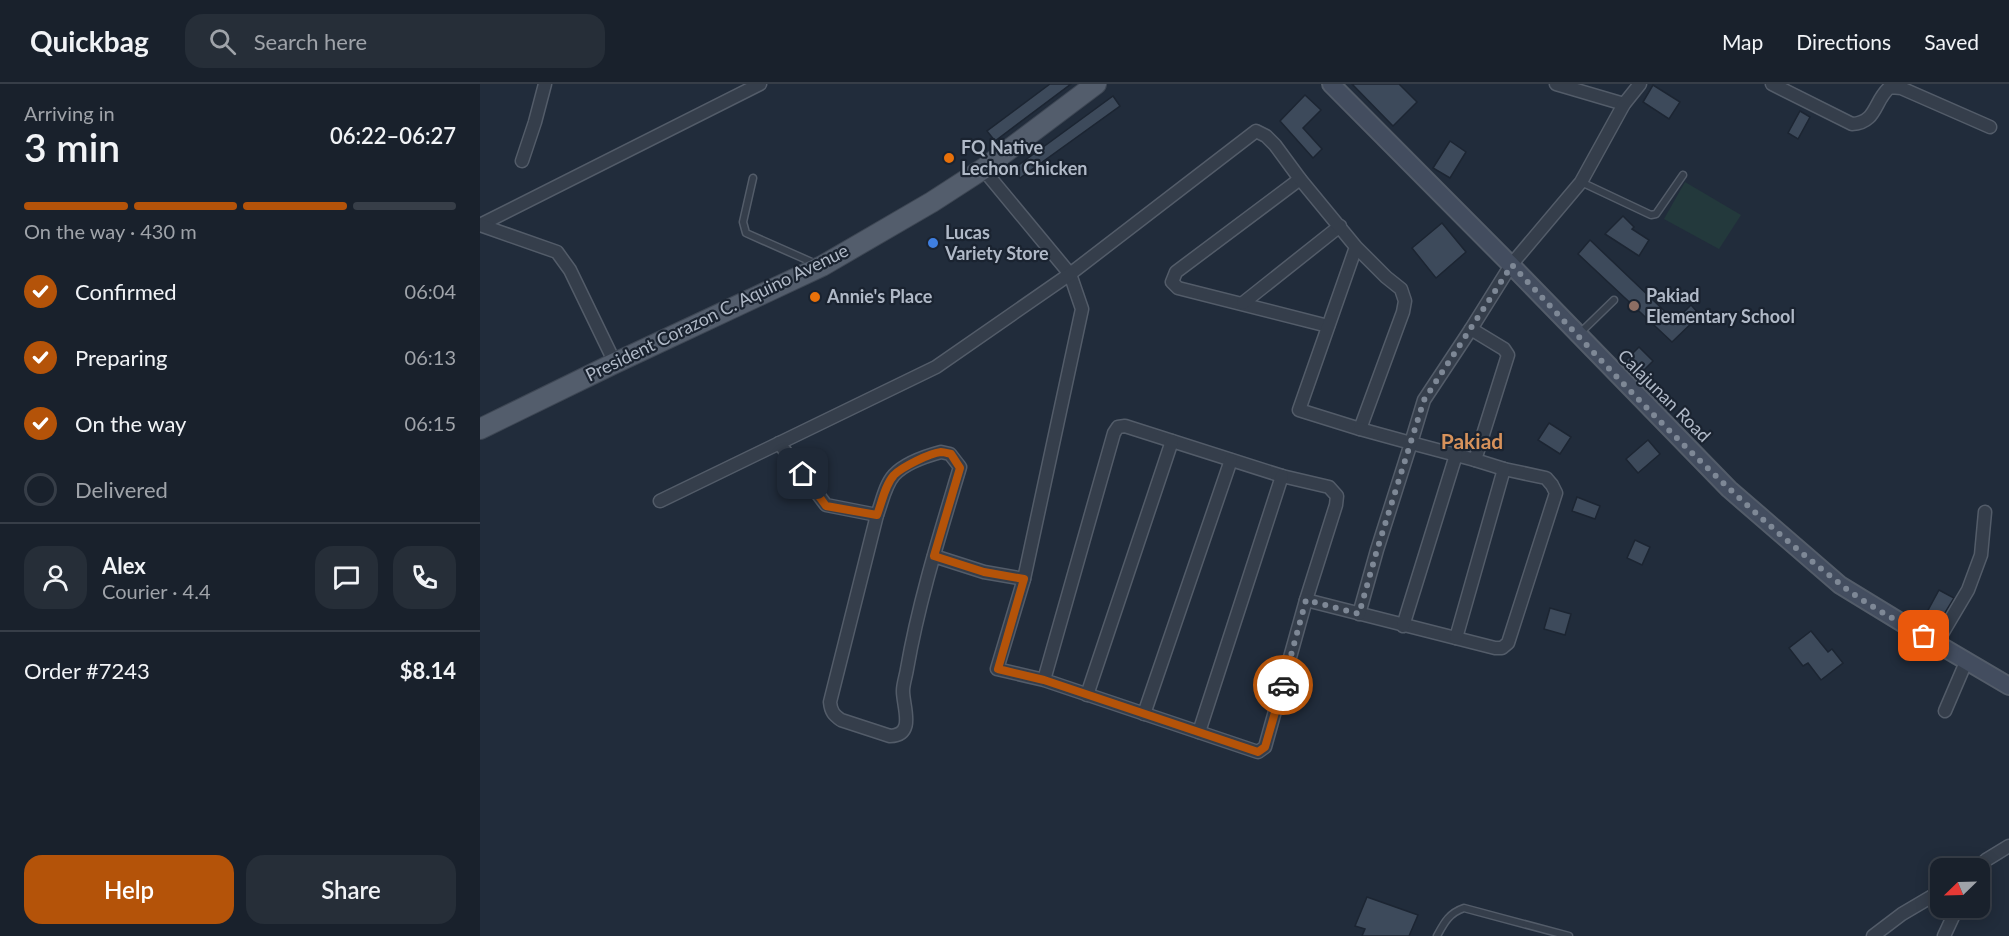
<!DOCTYPE html>
<html lang="en">
<head>
<meta charset="utf-8">
<style>
	:root { --surface:#19212c; --page:#262e38; --text:#f1f3f6; --muted:#9fa3a9; --line:#373e48; --accent:#b45309 }
	body { margin:0; font-family:Lato,sans-serif; background:var(--page); color:var(--text); height:100vh; display:flex; flex-direction:column; font-size:22px; white-space:nowrap }
	* { box-sizing:border-box; margin:0 }
	p { font-size:20px; color:var(--muted) }
	.icon { flex:none; width:33px; height:33px; fill:none; stroke:currentColor; stroke-width:2; stroke-linecap:round; stroke-linejoin:round }
	.map { position:relative; flex:1; overflow:hidden }
	.side { display:flex; flex-direction:column; background:var(--surface); width:480px }
	.side>* { flex:none }
	.needle { width:39px; rotate:247deg }
	.controls { position:absolute; left:1450px; top:774px; display:grid; gap:12px }
	.controls a { display:grid; place-items:center; width:60px; height:60px; border-radius:12px; background:var(--surface); box-shadow:0 3px 15px #0003,0 0 0 2px var(--line); font-size:30px }
	.pin { position:absolute; display:grid; place-items:center; width:51px; height:51px; color:#fff; margin:-26px; border-radius:12px; box-shadow:0 3px 9px #0006 }
	.courier { position:absolute; display:grid; place-items:center; width:60px; height:60px; margin:-30px; border:4px solid #b45309; border-radius:50%; background:#fff; color:#222; box-shadow:0 2px 8px #0007 }
	.headline em { font-style:normal; font-weight:600 }
	.headline div { display:flex; flex-direction:column-reverse }
	.headline { display:flex; align-items:center; justify-content:space-between; height:102px; padding:0 24px }
	h1 { font-size:39px; font-weight:600; line-height:45px }
	.bar { display:grid; grid-template-columns:repeat(4,1fr); gap:9px 6px; align-content:center; height:72px; padding:0 24px }
	.bar i { height:8px; border-radius:4px; background:var(--line) }
	.bar .on { background:var(--accent) }
	.bar p { grid-column:span 4 }
	.line { display:flex; align-items:center; gap:15px; padding:0 24px; border-top:2px solid var(--line) }
	.line div { flex:1 }
	.round { display:grid; place-items:center; flex:none; width:63px; height:63px; border-radius:18px; background:var(--page) }
	ol { padding:0 24px; list-style:none }
	li { display:flex; align-items:center; gap:18px; height:66px }
	li p { margin-inline-start:auto }
	li .icon { padding:6px; border-radius:50%; background:var(--accent); color:#fff; stroke-width:4 }
	li:last-child { color:var(--muted) }
	li i { width:33px; height:33px; border:3px solid var(--line); border-radius:50% }
	.action { display:flex; gap:12px; margin-top:auto; padding:12px 24px }
	.action a { flex:1; height:69px; border-radius:18px; background:var(--accent); color:#fff; font-size:24px; font-weight:600; line-height:69px; text-align:center }
	.action a+a { background:var(--page); color:var(--text) }
	header { display:flex; align-items:center; gap:36px; box-sizing:border-box; height:84px; padding:0 30px; background:var(--surface); border-bottom:2px solid var(--line) }
	header strong { font-size:28px }
	nav { display:flex; gap:33px; margin-inline-start:auto; font-size:21px }
	.search { width:420px; height:54px; background:var(--page); display:flex; align-items:center; gap:15px; box-sizing:border-box; padding:0 21px; border-radius:18px; color:var(--muted); font-size:22px }
	main { display:flex; flex:1; min-height:0 }
	.map>svg:first-child { display:block }
	.grass { fill:#23393c }
	.building { fill:#3d4a5b; stroke:#1c2532; stroke-width:1.5 }
	.lines { fill:none; stroke-linecap:round; stroke-linejoin:round }
	.lane-casing { stroke:#535c69; stroke-width:9 }
	.street-casing { stroke:#535c69; stroke-width:15 }
	.secondary-casing { stroke:#535c69; stroke-width:20 }
	.primary-casing { stroke:#3e4754; stroke-width:22 }
	.lane { stroke:#353e4b; stroke-width:6 }
	.street { stroke:#353e4b; stroke-width:12 }
	.secondary { stroke:#434d5f; stroke-width:16 }
	.primary { stroke:#535d6c; stroke-width:20 }
	.done { stroke:#7e8896; stroke-width:6; stroke-dasharray:0 10.8 }
	.route { stroke:#b45309; stroke-width:8 }
	.food-dot { fill:#e8710a; stroke:#1a2330; stroke-width:2 }
	.shop-dot { fill:#3f7fe0; stroke:#1a2330; stroke-width:2 }
	.education-dot { fill:#8d6e63; stroke:#1a2330; stroke-width:2 }
	.labels { text-anchor:middle; stroke-width:4.5; stroke-linejoin:round; paint-order:stroke }
	.poi-label { font-size:18px; font-weight:bold; fill:#b0b9c7; stroke:#1a2330; text-anchor:start }
	.street-label { font-size:18px; fill:#b0b9c7; stroke:#1a2330 }
	.quarter-label { font-size:21px; font-weight:bold; fill:#d7925b; stroke:#1a2330 }
</style>
</head>
<body>
<header>
<strong>Quickbag</strong>
<div class="search"><svg class="icon" aria-label="search" viewBox="0 0 24 24"><circle cx="10" cy="10" r="6"/><path d="M15 15l6 6"/></svg>Search here</div>
<nav><a>Map</a><a>Directions</a><a>Saved</a></nav>
</header>
<main>
<section class="side">
<div class="headline"><div><h1>3 min</h1><p>Arriving in</p></div><em>06:22–06:27</em></div>
<div class="bar"><i class="on"></i><i class="on"></i><i class="on"></i><i></i><p>On the way · 430 m</p></div>
<ol>
<li><svg class="icon" aria-label="check" viewBox="0 0 24 24"><path d="M5 12l5 5 9-10"/></svg>Confirmed<p>06:04</p></li>
<li><svg class="icon" aria-label="check" viewBox="0 0 24 24"><path d="M5 12l5 5 9-10"/></svg>Preparing<p>06:13</p></li>
<li><svg class="icon" aria-label="check" viewBox="0 0 24 24"><path d="M5 12l5 5 9-10"/></svg>On the way<p>06:15</p></li>
<li><i></i>Delivered</li>
</ol>
<div class="line" style="height:108px"><a class="round"><svg class="icon" aria-label="person" viewBox="0 0 24 24"><circle cx="12" cy="8" r="4"/><path d="M4 21q1-7 8-7t8 7"/></svg></a><div><b>Alex</b><p>Courier · 4.4</p></div><a class="round"><svg class="icon" aria-label="chat" viewBox="0 0 24 24"><path d="M4 5h16v11H9l-5 4z"/></svg></a><a class="round"><svg class="icon" aria-label="phone" viewBox="0 0 24 24"><path d="M5 4h4l2 5-3 2q2 4 5 5l2-3 5 2v4C11 20 4 13 5 4z"/></svg></a></div>
<div class="line" style="height:78px"><div>Order #7243</div><b>$8.14</b></div>
<div class="action"><a>Help</a><a>Share</a></div>
</section>
<div class="map">
<svg width="1529" height="852" viewBox="0 0 1529 852">
	<rect width="100%" height="100%" fill="#212c3b"/>
	<polygon class="grass" points="1205,98 1261,131 1239,165 1184,135"/>
	<g class="building">
		<polygon points="570,0 591,0 515,57 507,47"/>
		<polygon points="872,0 919,0 937,18 913,42"/>
		<polygon points="1173,1 1200,18 1189,35 1163,18"/>
		<polygon points="825,11 841,26 823,44 842,65 833,74 800,37"/>
		<polygon points="633,12 640,22 540,94 533,85"/>
		<polygon points="1320,27 1330,33 1318,55 1308,49"/>
		<polygon points="970,57 986,68 970,94 953,84"/>
		<polygon points="1143,132 1154,143 1152,145 1169,156 1159,172 1125,150"/>
		<polygon points="962,139 986,168 956,194 932,164"/>
		<polygon points="1110,156 1195,237 1211,221 1220,231 1192,258 1098,170"/>
		<polygon points="1159,263 1173,277 1160,290 1146,276"/>
		<polygon points="1069,339 1091,353 1080,370 1058,356"/>
		<polygon points="1168,356 1180,370 1158,389 1146,375"/>
		<polygon points="1097,413 1120,422 1115,435 1092,427"/>
		<polygon points="1155,456 1170,463 1162,481 1147,474"/>
		<polygon points="1459,506 1474,514 1460,537 1446,530"/>
		<polygon points="1070,524 1091,530 1085,551 1064,545"/>
		<polygon points="1331,547 1348,568 1352,565 1363,579 1341,596 1328,579 1323,582 1309,564"/>
		<polygon points="887,813 938,831 929,852 882,852 885,845 875,842"/>
	</g>
	<g class="lines">
		<defs>
			<g id="lane">
				<polyline points="273,94 263,138 266,149 336,180"/>
				<polyline points="1101,98 1171,131 1176,130 1203,91"/>
				<polyline points="1100,249 1134,216"/>
				<path d="M957,852c7,-13 12,-23 27,-28l105,28"/>
			</g>
			<g id="street">
				<polyline points="1076,0 1144,20"/>
				<path d="M1292,0l80,40c25,-1 22,-24 38,-37l11,1 89,39"/>
				<polyline points="42,77 55,38 65,0"/>
				<polyline points="503,85 590,190 602,225 544,495 517,585 564,596 778,668 785,663 826,516 856,421 857,412 849,403 802,392 645,342 638,343 634,349 564,596"/>
				<polyline points="820,95 696,188 692,198 698,204 848,242"/>
				<polyline points="0,141 280,0"/>
				<polyline points="0,141 77,168 90,186 135,279"/>
				<polyline points="763,219 860,142"/>
				<polyline points="991,245 944,316 931,359 995,376"/>
				<polyline points="299,359 346,421 397,431"/>
				<path d="M461,368l9,2 10,13c-20,67 -41,133 -53,202 -1,7 -4,15 -4,22 0,16 13,44 -13,45l-49,-16c-7,-5 -10,-8 -11,-18l47,-187c5,-13 8,-30 17,-40 11,-12 32,-19 47,-23z"/>
				<polyline points="180,417 456,283 590,190 776,47 786,52 795,61 820,95 876,163 906,193 921,205 925,217 923,228 880,345 819,326 876,163"/>
				<polyline points="454,472 504,488 544,495"/>
				<polyline points="826,516 1015,564 1022,564 1028,559 1076,409 1072,401 1066,394 1024,385 995,376 1028,271 1024,265 991,245 1031,181 1101,98 1144,20 1160,0"/>
				<polyline points="879,530 897,466 931,359 880,345"/>
				<polyline points="923,542 976,371"/>
				<polyline points="976,554 1024,385"/>
				<polyline points="1456,560 1488,506 1501,471 1505,428"/>
				<polyline points="607,611 692,357"/>
				<polyline points="1465,627 1486,578"/>
				<polyline points="664,630 751,376"/>
				<polyline points="719,648 802,392"/>
				<polyline points="1497,784 1506,776 1529,762"/>
				<polyline points="1393,852 1422,830 1461,807"/>
				<polyline points="1464,852 1477,824"/>
			</g>
			<polyline id="secondary" points="851,0 1031,181 1249,405 1360,501 1432,545 1529,602"/>
			<polyline id="primary" points="0,345 135,279 342,182 452,118 503,85 616,0"/>
		</defs>
		<use href="#lane" class="lane-casing"/>
		<use href="#street" class="street-casing"/>
		<use href="#secondary" class="secondary-casing"/>
		<use href="#primary" class="primary-casing"/>
		<use href="#lane" class="lane"/>
		<use href="#street" class="street"/>
		<use href="#secondary" class="secondary"/>
		<use href="#primary" class="primary"/>
	</g>
	<g class="lines">
		<path class="done" d="M803,601l23,-85 53,14 18,-64 47,-150 88,-135c103,111 207,224 327,318 24,20 57,37 85,53"/>
		<path class="route" d="M323,390l23,32 51,9c5,-13 8,-30 17,-40 8,-8 36,-22 47,-23 3,0 6,1 10,2l9,14 -26,88 50,16 40,7 -26,90 46,11 214,72 7,-5 18,-62"/>
	</g>
	<g class="food-dot">
		<circle cx="469" cy="74" r="6"/>
		<circle cx="335" cy="213" r="6"/>
	</g>
	<circle class="shop-dot" cx="453" cy="159" r="6"/>
	<circle class="education-dot" cx="1154" cy="222" r="6"/>
	<g class="labels">
		<g class="poi-label">
			<text x="481" y="70">FQ Native<tspan x="481" dy="21">Lechon Chicken</tspan></text>
			<text x="465" y="155">Lucas<tspan x="465" dy="21">Variety Store</tspan></text>
			<text x="1166" y="218">Pakiad<tspan x="1166" dy="21">Elementary School</tspan></text>
			<text x="347" y="219">Annie's Place</text>
		</g>
		<g class="street-label">
			<text transform="translate(237 229) rotate(-26)" y="6">President Corazon C. Aquino Avenue</text>
			<text transform="translate(1184 312) rotate(45)" y="6">Calajunan Road</text>
		</g>
		<g class="quarter-label">
			<text x="992" y="365">Pakiad</text>
		</g>
	</g>
</svg>
<div class="controls">
<a><svg class="needle" viewBox="-14 -14 28 28"><path d="M0-13l5 13h-10z" fill="#e53935"/><path d="M0 13l5-13h-10z" fill="#9fa3a9"/></svg></a>
</div>
<div class="pin" style="left:1444px;top:552px;background:#ea580c"><svg class="icon" aria-label="bag" viewBox="0 0 24 24"><path d="M5 8h14l-1 12H6zM9 8a3 3 0 0 1 6 0"/></svg></div>
<div class="pin" style="left:323px;top:390px;background:#1f2937"><svg class="icon" aria-label="home" viewBox="0 0 24 24"><path d="M3 11l9-7 9 7M6 9v11h12V9"/></svg></div>
<div class="courier" style="left:803px;top:601px"><svg class="icon" aria-label="car" viewBox="0 0 24 24"><path d="M5 17H2v-5l4-1 3-4h7l3 4 3 1v5h-3M9 17h6M6 11h13"/><circle cx="7" cy="17" r="2"/><circle cx="17" cy="17" r="2"/></svg></div>
</div>
</main>
</body>
</html>
